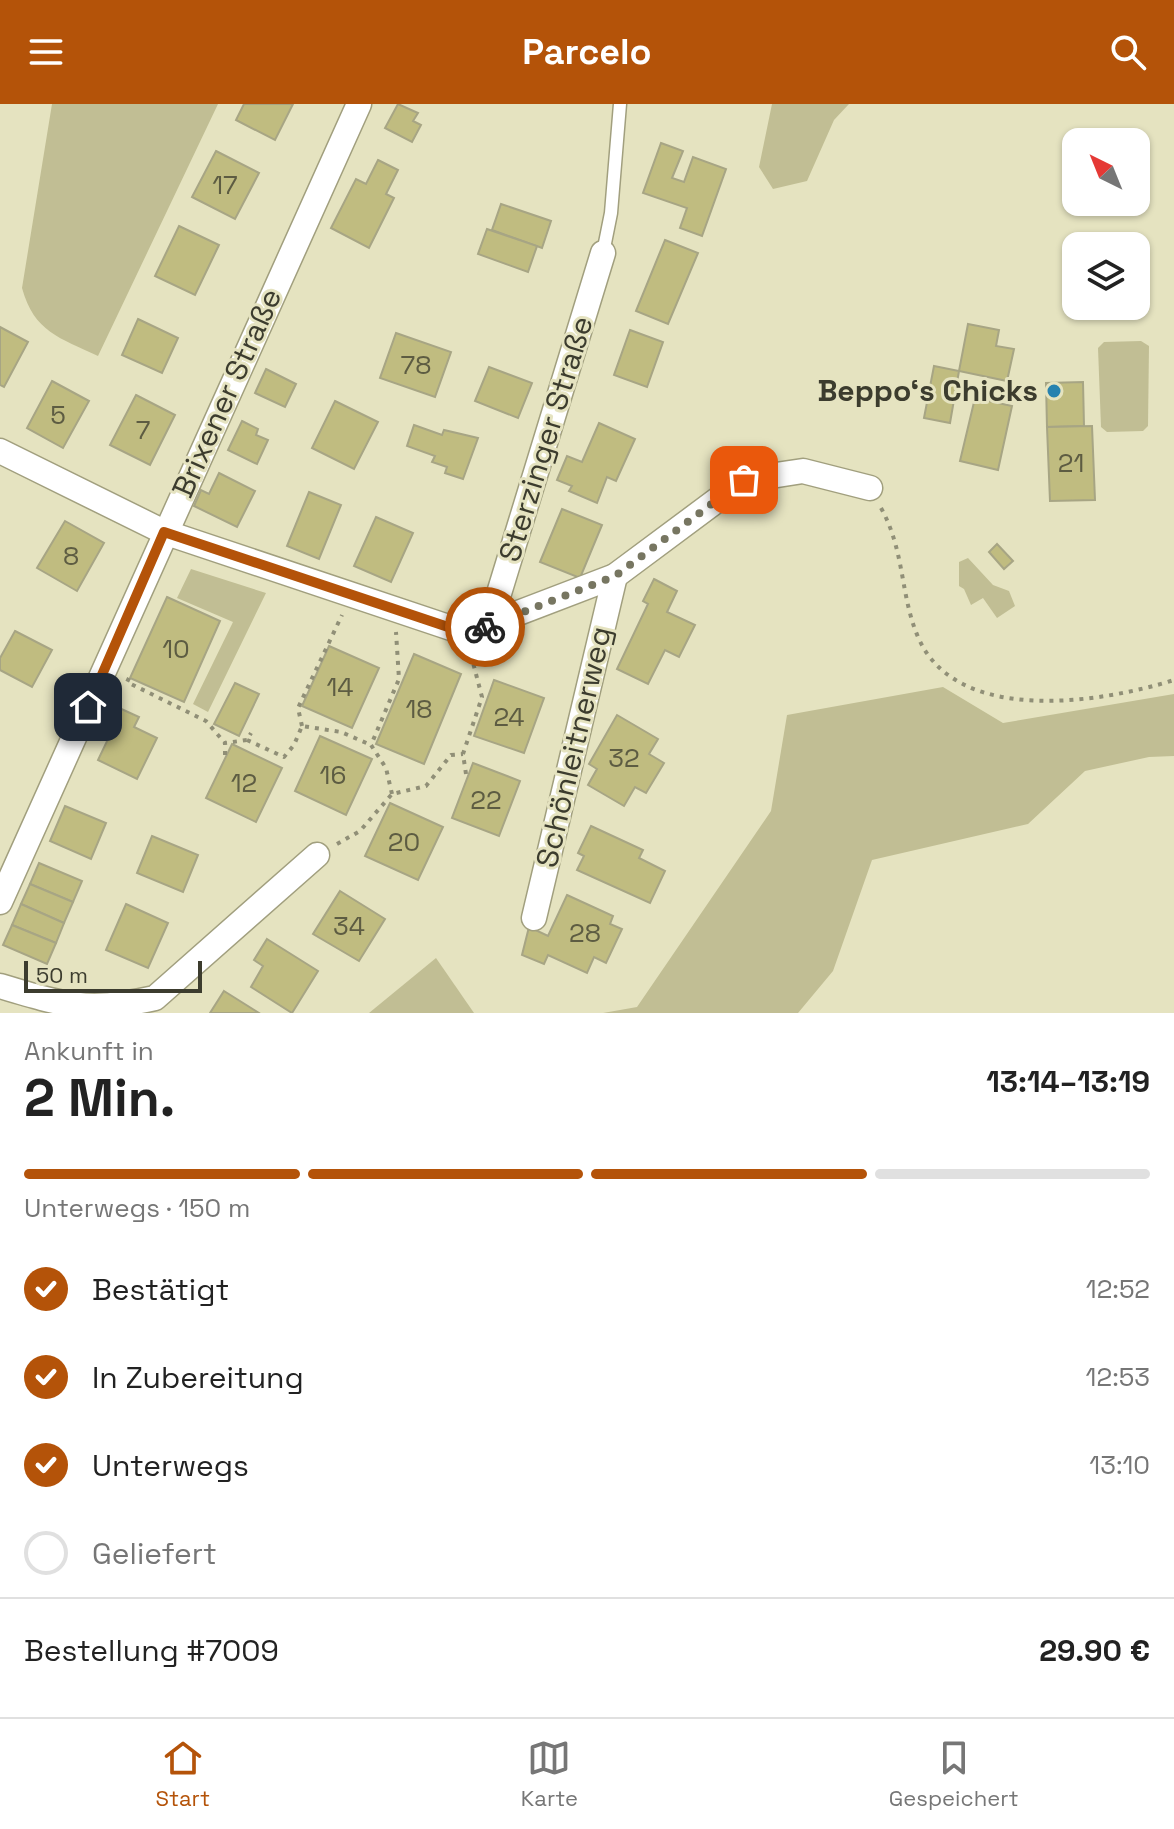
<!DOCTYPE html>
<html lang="de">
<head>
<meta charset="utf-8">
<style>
	:root { --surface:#fff; --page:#f2f2f2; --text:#222; --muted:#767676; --line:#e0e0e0; --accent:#b45309 }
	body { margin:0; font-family:"Space Grotesk",sans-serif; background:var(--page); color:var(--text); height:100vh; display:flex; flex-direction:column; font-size:30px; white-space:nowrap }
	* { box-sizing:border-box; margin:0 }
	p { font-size:26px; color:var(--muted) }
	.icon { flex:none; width:44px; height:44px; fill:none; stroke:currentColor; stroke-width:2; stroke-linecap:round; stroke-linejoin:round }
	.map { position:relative; height:909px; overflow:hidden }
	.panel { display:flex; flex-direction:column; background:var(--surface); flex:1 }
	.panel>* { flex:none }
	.needle { width:52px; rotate:317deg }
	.buttons { position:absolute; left:1062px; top:24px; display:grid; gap:16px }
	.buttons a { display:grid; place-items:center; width:88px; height:88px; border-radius:16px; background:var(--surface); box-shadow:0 2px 6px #0004; font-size:40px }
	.scale { position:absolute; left:24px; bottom:20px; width:178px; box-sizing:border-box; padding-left:8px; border:4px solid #3c3c2e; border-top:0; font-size:22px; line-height:28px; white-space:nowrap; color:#3c3c2e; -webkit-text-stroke:6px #e5e3c0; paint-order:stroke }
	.pin { position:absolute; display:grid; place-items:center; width:68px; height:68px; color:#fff; margin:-34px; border-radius:16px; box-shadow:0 4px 12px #0006 }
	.courier { position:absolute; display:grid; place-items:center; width:80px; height:80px; margin:-40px; border:6px solid #b45309; border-radius:50%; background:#fff; color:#222; box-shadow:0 2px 10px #0007 }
	.summary em { font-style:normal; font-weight:600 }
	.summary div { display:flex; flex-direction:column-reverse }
	.summary { display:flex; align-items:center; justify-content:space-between; height:136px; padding:0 24px }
	h1 { font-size:52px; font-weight:600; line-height:60px }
	.bar { display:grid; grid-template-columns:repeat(4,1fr); gap:12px 8px; align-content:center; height:96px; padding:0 24px }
	.bar i { height:10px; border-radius:6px; background:var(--line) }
	.bar .active { background:var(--accent) }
	.bar p { grid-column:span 4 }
	.line { display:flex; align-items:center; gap:20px; padding:0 24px; border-top:2px solid var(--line) }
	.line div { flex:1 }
	ol { padding:0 24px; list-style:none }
	li { display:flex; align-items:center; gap:24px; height:88px }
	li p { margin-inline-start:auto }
	li .icon { padding:8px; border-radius:50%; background:var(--accent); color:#fff; stroke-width:4 }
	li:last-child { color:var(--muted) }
	li i { width:44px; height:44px; border:4px solid var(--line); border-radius:50% }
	header { display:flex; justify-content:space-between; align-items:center; height:104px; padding:0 24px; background:var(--accent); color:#fff; font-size:36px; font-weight:600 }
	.dock { display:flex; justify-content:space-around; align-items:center; height:112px; border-top:2px solid var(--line); background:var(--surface); font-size:22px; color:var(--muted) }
	.dock a { display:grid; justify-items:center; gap:4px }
	.dock .active { color:var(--accent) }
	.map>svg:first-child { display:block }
	.green { fill:#c1be94 }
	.building { fill:#c0bc80; stroke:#a7a584; stroke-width:2 }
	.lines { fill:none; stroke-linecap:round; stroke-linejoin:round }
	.lane-casing { stroke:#a19f7e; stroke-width:15 }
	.street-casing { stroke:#a19f7e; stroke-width:27 }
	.path { stroke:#908f77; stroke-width:4; stroke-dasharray:4 6; stroke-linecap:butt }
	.lane { stroke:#fff; stroke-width:12 }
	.street { stroke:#fff; stroke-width:24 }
	.done { stroke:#777661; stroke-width:8; stroke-dasharray:0 14.4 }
	.route { stroke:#b45309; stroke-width:10 }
	.poi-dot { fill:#2782af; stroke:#e5e3c0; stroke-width:3 }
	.labels { text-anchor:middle; stroke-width:6; stroke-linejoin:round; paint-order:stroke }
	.number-label { font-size:26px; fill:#5d5c42 }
	.poi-label { font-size:30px; font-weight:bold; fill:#3c3c2e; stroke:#e5e3c0; text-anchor:end }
	.street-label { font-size:30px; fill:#3c3c2e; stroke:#e5e3c0 }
</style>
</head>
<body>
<header><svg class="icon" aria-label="menu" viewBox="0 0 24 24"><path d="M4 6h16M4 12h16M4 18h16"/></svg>Parcelo<svg class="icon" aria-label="search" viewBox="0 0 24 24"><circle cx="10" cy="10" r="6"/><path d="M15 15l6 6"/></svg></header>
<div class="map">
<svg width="1174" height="909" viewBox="0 0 1174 909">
	<rect width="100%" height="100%" fill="#e5e3c0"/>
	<g class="green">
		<path d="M52,0h166l-120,252c-38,-18 -64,-24 -76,-68z"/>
		<polygon points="772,0 849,0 834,16 807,77 773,85 759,63"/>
		<polygon points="1141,237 1149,242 1148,322 1143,327 1107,328 1101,323 1098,244 1104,238"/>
		<polygon points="968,454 993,481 1009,487 1015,502 997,514 983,494 971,501 964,485 959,482 959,458"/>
		<polygon points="191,465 266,489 208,608 193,600 233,518 177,494"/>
		<polygon points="943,583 1003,619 1174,590 1174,652 1149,653 1085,667 1028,720 872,756 833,867 798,909 603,909 637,903 771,707 787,611"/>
		<polygon points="436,854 474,909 369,909"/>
	</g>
	<g class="building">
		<polygon points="244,0 293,0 275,36 236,16"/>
		<polygon points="398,0 418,9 413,17 421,21 412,38 385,24"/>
		<polygon points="661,39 683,47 672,74 684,78 693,53 726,65 702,132 680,124 687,104 643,89"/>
		<polygon points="216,47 259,69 235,115 192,93"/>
		<polygon points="378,56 398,66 386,90 394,94 369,144 331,124 356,75 366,80"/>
		<polygon points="501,100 551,117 542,144 492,126"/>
		<polygon points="179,122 219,141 195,191 155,172"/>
		<polygon points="487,125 537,142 528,168 478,150"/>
		<polygon points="665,136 698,149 668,220 636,207"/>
		<polygon points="138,215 178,234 162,269 122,251"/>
		<polygon points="968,220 999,226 996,242 1014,245 1007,277 959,267"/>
		<polygon points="0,223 28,238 4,283 0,281"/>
		<polygon points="630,226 663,238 647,283 614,271"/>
		<polygon points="396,229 451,248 435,293 380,274"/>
		<polygon points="934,262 959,267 950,319 924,314"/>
		<polygon points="489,263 532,279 518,314 475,297"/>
		<polygon points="266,265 296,280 285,303 255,289"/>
		<polygon points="52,277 89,297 63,344 27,324"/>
		<polygon points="1083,278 1084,322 1047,323 1046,279"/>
		<polygon points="136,291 175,311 150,361 110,341"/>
		<polygon points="975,294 1012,302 998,366 960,357"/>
		<polygon points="335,297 378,318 354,365 312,344"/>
		<polygon points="242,317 258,325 256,331 268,336 257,360 228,346"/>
		<polygon points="599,319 635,335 616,377 607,373 597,399 569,387 572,382 557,376 567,352 582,358"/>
		<polygon points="414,321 442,331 444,326 478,334 463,375 445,369 447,363 432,358 435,352 407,342"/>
		<polygon points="1092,322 1095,396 1050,397 1047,323"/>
		<polygon points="219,369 255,387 237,423 194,402 201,386 209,390"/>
		<polygon points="309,388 341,401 319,455 287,442"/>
		<polygon points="562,405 602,421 580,474 540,458"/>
		<polygon points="376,413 413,429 391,478 354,462"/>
		<polygon points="65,417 104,439 77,487 37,464"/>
		<polygon points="997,440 1013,457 1004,465 989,448"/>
		<polygon points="654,475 677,487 667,508 695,521 679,553 665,546 648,580 617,565 648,500 643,497"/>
		<polygon points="167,493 220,517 184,598 130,574"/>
		<polygon points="15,527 52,546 32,583 0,566 0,554"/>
		<polygon points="329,542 379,564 352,624 302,602"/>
		<polygon points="414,550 461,570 424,660 376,640"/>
		<polygon points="494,576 544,594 524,649 474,632"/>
		<polygon points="235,579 259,590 239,632 214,620"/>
		<polygon points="117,603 139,613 134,623 157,634 137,675 98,656 110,631 104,628"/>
		<polygon points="617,611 658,635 649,650 664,659 646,689 635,683 624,702 588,681 597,665 589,660"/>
		<polygon points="320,632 372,655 346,711 295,687"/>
		<polygon points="232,640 282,664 256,718 206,694"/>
		<polygon points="473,659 520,677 499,732 452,714"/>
		<polygon points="390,699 443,723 418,776 365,752"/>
		<polygon points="65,702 106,719 91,755 50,737"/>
		<polygon points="591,722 643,746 639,754 665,767 650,799 577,766 584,752 578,749"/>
		<polygon points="152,732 198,751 183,788 137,769"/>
		<polygon points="39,759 82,777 73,798 30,780"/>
		<polygon points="30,780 73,798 64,819 21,800"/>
		<polygon points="340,787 385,815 359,857 313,830"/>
		<polygon points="567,791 613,812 610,820 622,825 606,859 594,853 587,869 548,851 544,860 522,851 529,823 548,832"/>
		<polygon points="21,800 64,819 56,839 12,821"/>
		<polygon points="126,800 168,819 148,864 106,846"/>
		<polygon points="12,821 56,839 47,860 3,841"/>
		<polygon points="267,835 318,867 292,909 251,883 263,862 254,856"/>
		<polygon points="224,887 259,909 210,909"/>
	</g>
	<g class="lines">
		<defs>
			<polyline id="lane" points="603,149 611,109 620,0"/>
			<g id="street">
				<polyline points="0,347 164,428 466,529 615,472 744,376 803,367 870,384"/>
				<polyline points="489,522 603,149"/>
				<polyline points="0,798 359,0"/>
				<polyline points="534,814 615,472"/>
				<path d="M0,882c63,19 89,27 155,12l162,-143"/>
			</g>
		</defs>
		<use href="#lane" class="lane-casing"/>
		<use href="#street" class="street-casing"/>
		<g class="path">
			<path d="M881,404c24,43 19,87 37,129 38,89 183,66 256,43"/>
			<polyline points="129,574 127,578 206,617 225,639"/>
			<polyline points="302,622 298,604 342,511"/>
			<polyline points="247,636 284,653 294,641 302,622 341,628 371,641"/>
			<polyline points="225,651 225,639 247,636 251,629"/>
			<polyline points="466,670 463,650 482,593 471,551"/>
			<polyline points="392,690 386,664 371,641 399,575 396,528"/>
			<polyline points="337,740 360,727 392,690 426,682 451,651 463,650"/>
		</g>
		<use href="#lane" class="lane"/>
		<use href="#street" class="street"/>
	</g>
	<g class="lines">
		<polyline class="done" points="485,523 615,472 744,376"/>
		<polyline class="route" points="88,603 164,428 466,529 485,523"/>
	</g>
	<circle class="poi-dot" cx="1054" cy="287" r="8"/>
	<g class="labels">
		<g class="number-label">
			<text x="225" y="90">17</text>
			<text x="416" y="270">78</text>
			<text x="58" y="320">5</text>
			<text x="143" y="335">7</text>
			<text x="1071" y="368">21</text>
			<text x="71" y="461">8</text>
			<text x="176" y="554">10</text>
			<text x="340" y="592">14</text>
			<text x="419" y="614">18</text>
			<text x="509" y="622">24</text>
			<text x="624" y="663">32</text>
			<text x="333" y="680">16</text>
			<text x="244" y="688">12</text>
			<text x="486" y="705">22</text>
			<text x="404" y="747">20</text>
			<text x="349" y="831">34</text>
			<text x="585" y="838">28</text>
		</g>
		<g class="poi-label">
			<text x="1038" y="297">Beppo‘s Chicks</text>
		</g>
		<g class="street-label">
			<text transform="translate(227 289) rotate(-66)" y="10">Brixener Straße</text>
			<text transform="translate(546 335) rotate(-73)" y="10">Sterzinger Straße</text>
			<text transform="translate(574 643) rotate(-77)" y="10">Schönleitnerweg</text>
		</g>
	</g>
</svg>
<div class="buttons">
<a><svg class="needle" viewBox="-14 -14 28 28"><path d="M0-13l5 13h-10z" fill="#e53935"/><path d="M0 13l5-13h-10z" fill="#767676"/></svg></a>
<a><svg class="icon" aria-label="layers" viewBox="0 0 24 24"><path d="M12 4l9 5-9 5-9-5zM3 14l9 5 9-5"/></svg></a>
</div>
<div class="scale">50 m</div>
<div class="pin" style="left:744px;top:376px;background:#ea580c"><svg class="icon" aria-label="bag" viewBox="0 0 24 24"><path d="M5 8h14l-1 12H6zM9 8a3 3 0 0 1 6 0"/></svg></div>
<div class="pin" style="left:88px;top:603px;background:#1f2937"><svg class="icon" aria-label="home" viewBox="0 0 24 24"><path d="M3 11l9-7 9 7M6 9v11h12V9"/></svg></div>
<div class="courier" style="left:485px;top:523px"><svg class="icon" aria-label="bike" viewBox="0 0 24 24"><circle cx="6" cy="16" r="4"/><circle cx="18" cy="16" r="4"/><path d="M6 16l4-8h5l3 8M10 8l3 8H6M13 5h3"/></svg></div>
</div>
<section class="panel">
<div class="summary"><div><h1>2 Min.</h1><p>Ankunft in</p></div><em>13:14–13:19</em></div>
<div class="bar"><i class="active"></i><i class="active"></i><i class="active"></i><i></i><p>Unterwegs · 150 m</p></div>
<ol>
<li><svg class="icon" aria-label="check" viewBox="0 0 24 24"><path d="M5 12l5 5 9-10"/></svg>Bestätigt<p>12:52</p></li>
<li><svg class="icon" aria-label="check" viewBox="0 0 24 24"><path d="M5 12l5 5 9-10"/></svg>In Zubereitung<p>12:53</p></li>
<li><svg class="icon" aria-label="check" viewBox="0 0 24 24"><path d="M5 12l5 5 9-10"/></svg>Unterwegs<p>13:10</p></li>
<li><i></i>Geliefert</li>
</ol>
<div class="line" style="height:104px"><div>Bestellung #7009</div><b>29.90 €</b></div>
</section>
<nav class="dock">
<a class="active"><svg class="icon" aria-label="home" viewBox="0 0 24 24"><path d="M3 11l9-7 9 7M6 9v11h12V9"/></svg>Start</a>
<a><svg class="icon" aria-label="map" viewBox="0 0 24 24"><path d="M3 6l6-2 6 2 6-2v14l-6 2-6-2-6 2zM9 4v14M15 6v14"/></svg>Karte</a>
<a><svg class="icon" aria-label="saved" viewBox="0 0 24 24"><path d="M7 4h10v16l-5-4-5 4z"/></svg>Gespeichert</a>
</nav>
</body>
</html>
